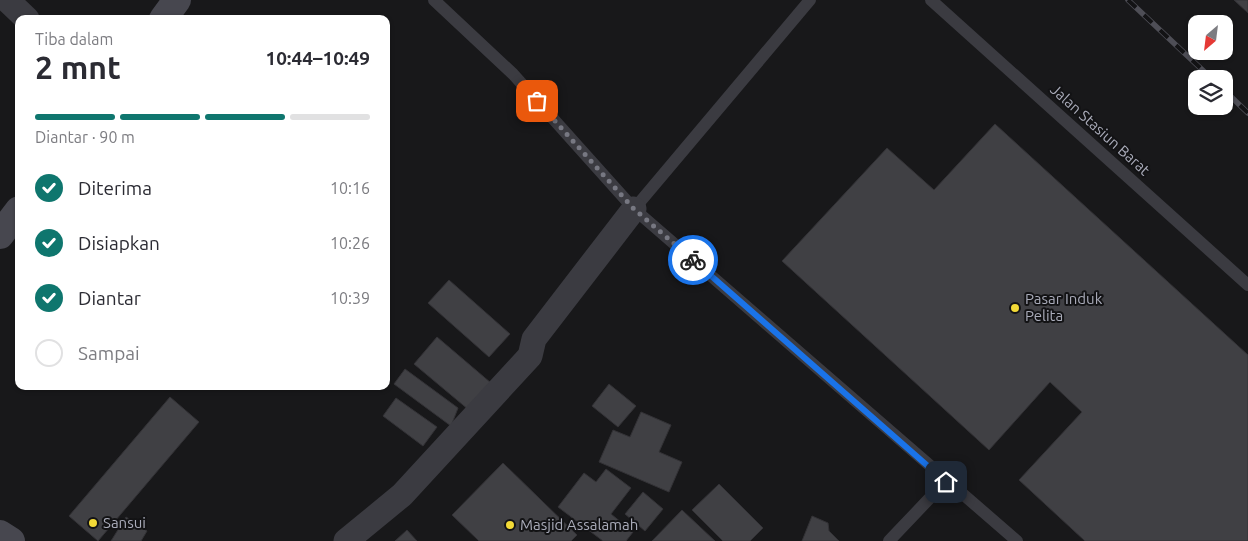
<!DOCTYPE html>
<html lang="id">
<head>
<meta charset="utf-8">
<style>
	:root { --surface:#fff; --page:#f7f7f7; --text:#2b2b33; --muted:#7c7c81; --line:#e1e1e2; --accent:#0f766e }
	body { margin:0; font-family:Ubuntu,sans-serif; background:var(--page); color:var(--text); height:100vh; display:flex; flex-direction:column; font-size:19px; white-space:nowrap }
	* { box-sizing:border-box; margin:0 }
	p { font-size:16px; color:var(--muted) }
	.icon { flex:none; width:28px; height:28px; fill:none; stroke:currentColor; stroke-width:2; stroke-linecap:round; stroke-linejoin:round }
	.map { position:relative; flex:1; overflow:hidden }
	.panel { position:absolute; left:15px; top:15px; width:375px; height:375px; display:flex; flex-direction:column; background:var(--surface); border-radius:10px; box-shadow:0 1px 4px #0004 }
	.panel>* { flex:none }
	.needle { width:32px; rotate:208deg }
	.controls { position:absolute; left:1188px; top:15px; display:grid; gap:10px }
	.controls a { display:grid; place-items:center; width:45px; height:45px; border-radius:10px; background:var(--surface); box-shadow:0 1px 4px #0004; font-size:25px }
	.pin { position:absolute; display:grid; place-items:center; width:42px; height:42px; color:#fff; margin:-21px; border-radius:10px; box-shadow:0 2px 8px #0006 }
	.courier { position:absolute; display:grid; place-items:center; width:50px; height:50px; margin:-25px; border:4px solid #1a73e8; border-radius:50%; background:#fff; color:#222; box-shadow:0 1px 6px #0007 }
	.overview em { font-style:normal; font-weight:700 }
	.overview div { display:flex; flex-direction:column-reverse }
	.overview { display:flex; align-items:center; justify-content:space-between; height:85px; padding:0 20px }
	h1 { font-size:32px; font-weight:700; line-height:38px }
	.bar { display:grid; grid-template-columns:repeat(4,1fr); gap:8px 5px; align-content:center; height:60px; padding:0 20px }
	.bar i { height:6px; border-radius:4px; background:var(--line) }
	.bar .current { background:var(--accent) }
	.bar p { grid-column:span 4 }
	ol { padding:0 20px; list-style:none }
	li { display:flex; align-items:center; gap:15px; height:55px }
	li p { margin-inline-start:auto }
	li .icon { padding:5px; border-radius:50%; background:var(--accent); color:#fff; stroke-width:4 }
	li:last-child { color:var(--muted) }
	li i { width:28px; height:28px; border:2px solid var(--line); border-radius:50% }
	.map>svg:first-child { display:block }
	.building { fill:#404044; stroke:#333236 }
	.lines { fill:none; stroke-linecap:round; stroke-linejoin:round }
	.lane { stroke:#3b3b41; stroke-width:12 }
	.street { stroke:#3b3b41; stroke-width:25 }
	.secondary { stroke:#47474f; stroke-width:28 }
	.rail-casing { stroke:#4e4e56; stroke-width:5.5 }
	.rail { stroke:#131315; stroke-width:4; stroke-dasharray:11; stroke-linecap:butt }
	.done { stroke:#777882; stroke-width:5; stroke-dasharray:0 9 }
	.route { stroke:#1a73e8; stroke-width:6 }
	.poi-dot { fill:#f3da37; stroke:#131315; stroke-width:2 }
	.labels { text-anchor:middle; stroke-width:4; stroke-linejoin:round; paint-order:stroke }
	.street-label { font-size:15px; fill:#aaacba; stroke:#131315 }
	.poi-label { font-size:15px; fill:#aaacba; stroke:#131315; text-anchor:start }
</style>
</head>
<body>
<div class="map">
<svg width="1248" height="541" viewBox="0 0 1248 541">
	<rect width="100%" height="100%" fill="#18181a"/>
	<g class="building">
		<polygon points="1234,0 1248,0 1248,13"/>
		<polygon points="995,124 1248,355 1248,541 1085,541 1019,480 1082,412 1050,382 989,450 782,261 887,148 934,190"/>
		<polygon points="449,280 510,334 489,357 428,303"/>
		<polygon points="437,337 491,383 469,410 414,364"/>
		<polygon points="405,369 458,408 451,426 394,384"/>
		<polygon points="609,384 636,406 618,427 592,406"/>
		<polygon points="170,397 199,422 98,541 69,516"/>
		<polygon points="396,398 437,427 423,446 383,416"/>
		<polygon points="641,412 671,425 659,452 682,462 669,492 599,462 613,430 630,437"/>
		<polygon points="503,463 577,535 571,541 479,541 452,515"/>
		<polygon points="606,469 631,488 611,514 633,532 626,541 603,541 558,507 584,473 596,482"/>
		<polygon points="719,484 763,528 750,541 723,541 692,510"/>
		<polygon points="643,492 663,509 645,531 625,514"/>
		<polygon points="682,510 715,541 652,541"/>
		<polygon points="812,516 828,523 829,531 839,541 802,541"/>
		<polygon points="126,517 147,531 141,541 111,541"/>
		<polygon points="407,530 417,541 395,541"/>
	</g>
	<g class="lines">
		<g class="lane">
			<polyline points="434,0 513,74 634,209 1017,541"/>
			<polyline points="931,0 1248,285"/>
			<polyline points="634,209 810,0"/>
			<polyline points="889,541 946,481"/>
		</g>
		<g class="street">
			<polyline points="7,0 27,19"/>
			<polyline points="346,541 402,495 530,356 534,339 634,209"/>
		</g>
		<g class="secondary">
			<polyline points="163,19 177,0"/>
			<polyline points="0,235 19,210"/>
			<polyline points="0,534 11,541"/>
		</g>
		<defs>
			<g id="rail">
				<polyline points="1128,0 1212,79"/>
				<polyline points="1224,90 1248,113"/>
			</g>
		</defs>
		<use href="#rail" class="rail-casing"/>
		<use href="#rail" class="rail"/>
	</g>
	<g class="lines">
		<polyline class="done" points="537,101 634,209 693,260"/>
		<polyline class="route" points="693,260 946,482"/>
	</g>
	<g class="poi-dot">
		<circle cx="1015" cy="308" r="5"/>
		<circle cx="93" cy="523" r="5"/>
		<circle cx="510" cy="525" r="5"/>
	</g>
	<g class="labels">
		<g class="street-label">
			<text transform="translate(1100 130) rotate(42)" y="5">Jalan Stasiun Barat</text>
		</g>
		<g class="poi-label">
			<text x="1025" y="304">Pasar Induk<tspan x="1025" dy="17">Pelita</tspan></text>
			<text x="103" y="528">Sansui</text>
			<text x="520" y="530">Masjid Assalamah</text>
		</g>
	</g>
</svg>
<div class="controls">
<a><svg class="needle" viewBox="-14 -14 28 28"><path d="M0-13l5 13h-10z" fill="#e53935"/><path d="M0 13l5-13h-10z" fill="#7c7c81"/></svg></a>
<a><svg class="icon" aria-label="layers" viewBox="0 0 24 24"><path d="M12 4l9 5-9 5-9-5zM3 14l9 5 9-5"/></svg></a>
</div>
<div class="pin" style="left:537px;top:101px;background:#ea580c"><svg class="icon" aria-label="bag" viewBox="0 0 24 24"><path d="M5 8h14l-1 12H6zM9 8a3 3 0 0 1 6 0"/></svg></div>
<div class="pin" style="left:946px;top:482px;background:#1f2937"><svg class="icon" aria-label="home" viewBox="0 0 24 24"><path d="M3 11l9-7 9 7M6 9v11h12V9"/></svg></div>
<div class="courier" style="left:693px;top:260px"><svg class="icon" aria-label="bike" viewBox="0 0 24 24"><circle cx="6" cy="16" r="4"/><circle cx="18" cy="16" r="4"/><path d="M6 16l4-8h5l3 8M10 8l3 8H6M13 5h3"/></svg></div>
<section class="panel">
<div class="overview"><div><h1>2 mnt</h1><p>Tiba dalam</p></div><em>10:44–10:49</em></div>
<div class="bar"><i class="current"></i><i class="current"></i><i class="current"></i><i></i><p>Diantar · 90 m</p></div>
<ol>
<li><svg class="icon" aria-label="check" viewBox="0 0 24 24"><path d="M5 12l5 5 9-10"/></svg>Diterima<p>10:16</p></li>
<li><svg class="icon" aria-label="check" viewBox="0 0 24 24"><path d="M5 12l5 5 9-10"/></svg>Disiapkan<p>10:26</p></li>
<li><svg class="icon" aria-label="check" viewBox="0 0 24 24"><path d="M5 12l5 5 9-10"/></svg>Diantar<p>10:39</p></li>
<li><i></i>Sampai</li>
</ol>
</section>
</div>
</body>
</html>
